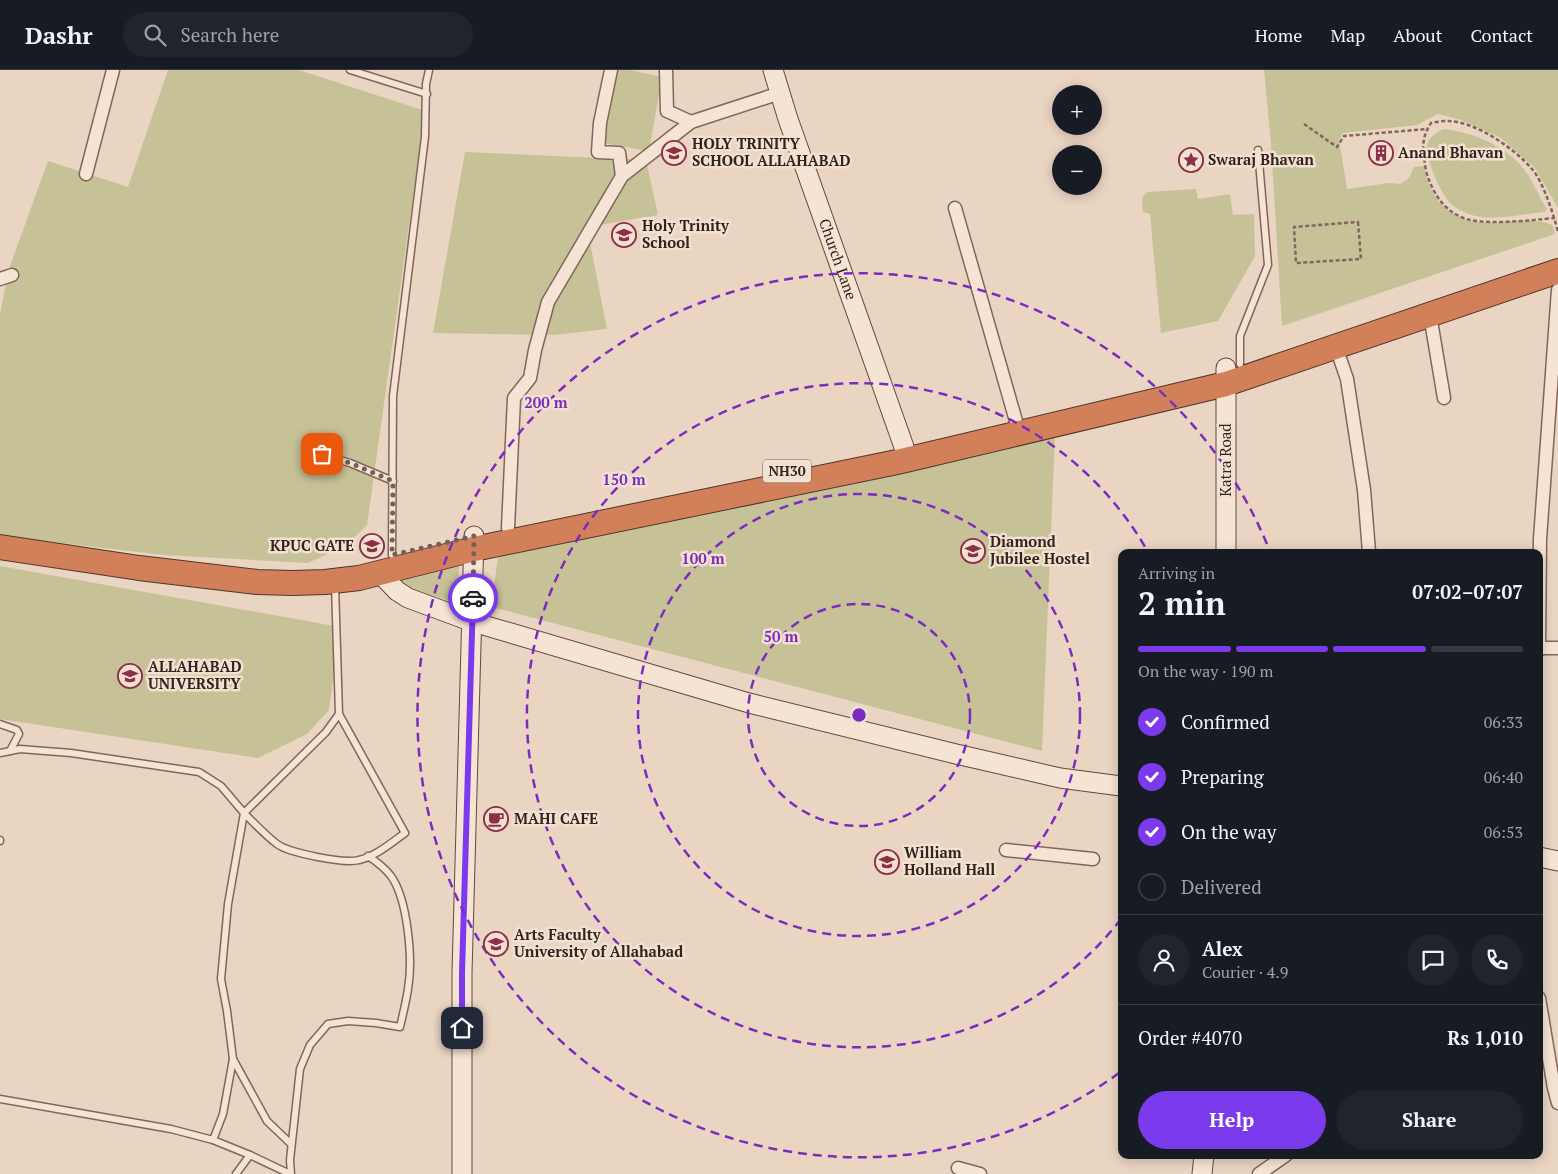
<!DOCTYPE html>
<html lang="en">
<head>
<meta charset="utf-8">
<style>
	:root { --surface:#171b24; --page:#20242c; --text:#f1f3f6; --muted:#9ea1a6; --line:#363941; --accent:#7c3aed }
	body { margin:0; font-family:"PT Serif",serif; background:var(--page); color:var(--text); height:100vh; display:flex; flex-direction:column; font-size:19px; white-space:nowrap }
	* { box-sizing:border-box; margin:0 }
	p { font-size:16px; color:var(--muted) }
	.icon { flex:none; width:28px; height:28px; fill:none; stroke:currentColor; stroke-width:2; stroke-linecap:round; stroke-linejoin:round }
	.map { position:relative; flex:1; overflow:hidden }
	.side { position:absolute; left:1118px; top:479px; width:425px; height:610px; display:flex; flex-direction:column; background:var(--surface); border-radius:10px; box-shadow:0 2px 12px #0003 }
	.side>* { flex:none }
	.controls { position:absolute; left:1052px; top:15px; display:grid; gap:10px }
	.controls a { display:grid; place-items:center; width:50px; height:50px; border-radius:50%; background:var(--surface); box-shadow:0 2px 12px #0003; font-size:25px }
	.pin { position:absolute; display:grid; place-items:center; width:42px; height:42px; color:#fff; margin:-21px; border-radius:10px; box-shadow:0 2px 8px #0006 }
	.courier { position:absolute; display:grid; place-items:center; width:50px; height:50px; margin:-25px; border:4px solid #7c3aed; border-radius:50%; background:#fff; color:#222; box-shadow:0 1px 6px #0007 }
	.summary em { font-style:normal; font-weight:700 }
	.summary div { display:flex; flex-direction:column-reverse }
	.summary { display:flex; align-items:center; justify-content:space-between; height:85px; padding:0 20px }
	h1 { font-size:32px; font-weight:700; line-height:38px }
	.bar { display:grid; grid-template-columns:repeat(4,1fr); gap:8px 5px; align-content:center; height:60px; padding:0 20px }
	.bar i { height:6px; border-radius:4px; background:var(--line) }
	.bar .active { background:var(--accent) }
	.bar p { grid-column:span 4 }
	.line { display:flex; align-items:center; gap:12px; padding:0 20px; border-top:1px solid var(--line) }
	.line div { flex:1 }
	.round { display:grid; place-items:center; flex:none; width:52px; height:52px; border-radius:26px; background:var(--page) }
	ol { padding:0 20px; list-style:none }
	li { display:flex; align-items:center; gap:15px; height:55px }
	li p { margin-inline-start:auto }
	li .icon { padding:5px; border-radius:50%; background:var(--accent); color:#fff; stroke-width:4 }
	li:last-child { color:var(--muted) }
	li i { width:28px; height:28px; border:2px solid var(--line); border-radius:50% }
	.cta { display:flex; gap:10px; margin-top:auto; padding:10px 20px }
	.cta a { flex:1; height:58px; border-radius:30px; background:var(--accent); color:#fff; font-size:20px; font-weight:700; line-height:58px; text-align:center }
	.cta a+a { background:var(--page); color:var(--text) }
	header { display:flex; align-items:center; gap:30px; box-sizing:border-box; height:70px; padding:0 25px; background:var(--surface); border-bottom:1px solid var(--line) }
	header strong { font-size:24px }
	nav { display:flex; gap:28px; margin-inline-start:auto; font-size:18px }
	.search { width:350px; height:45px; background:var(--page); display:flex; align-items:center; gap:12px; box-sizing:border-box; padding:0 18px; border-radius:28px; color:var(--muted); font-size:19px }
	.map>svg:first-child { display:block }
	.green { fill:#c6c197 }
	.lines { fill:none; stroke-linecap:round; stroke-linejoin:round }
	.lane-casing { stroke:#82665b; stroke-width:9 }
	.street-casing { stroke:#82665b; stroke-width:15 }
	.secondary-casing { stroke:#63483e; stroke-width:21 }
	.highway-casing { stroke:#50362f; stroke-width:26 }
	.path { stroke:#82665b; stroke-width:2.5; stroke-dasharray:4 2.5; stroke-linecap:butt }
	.lane { stroke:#f5e3d4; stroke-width:6 }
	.street { stroke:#f5e3d4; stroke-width:12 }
	.secondary { stroke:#f5e3d4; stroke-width:19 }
	.highway { stroke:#d28059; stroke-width:24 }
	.done { stroke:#736157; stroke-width:5; stroke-dasharray:0 9 }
	.route { stroke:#7c3aed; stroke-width:6 }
	.ring { fill:none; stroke:#7b2cbf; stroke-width:2.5; stroke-dasharray:9 6 }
	.labels { text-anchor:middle; stroke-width:5; stroke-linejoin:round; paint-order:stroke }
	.shield { fill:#f2e0d1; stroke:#6c5c54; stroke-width:1 }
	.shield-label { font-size:14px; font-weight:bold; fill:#33231e }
	.poi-label { font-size:15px; font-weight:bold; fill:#33231e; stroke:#f2e0d1; text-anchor:start }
	.street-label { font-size:15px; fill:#33231e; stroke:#f2e0d1 }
	.centre { fill:#7b2cbf; stroke:#f2e0d1; stroke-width:2.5 }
	.ring-label { font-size:15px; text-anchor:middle; font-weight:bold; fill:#7b2cbf; stroke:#f2e0d1; stroke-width:5; stroke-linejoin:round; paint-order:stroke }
</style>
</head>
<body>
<header>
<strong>Dashr</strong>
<div class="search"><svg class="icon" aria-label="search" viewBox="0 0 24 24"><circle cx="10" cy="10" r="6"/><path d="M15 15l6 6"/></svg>Search here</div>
<nav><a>Home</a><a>Map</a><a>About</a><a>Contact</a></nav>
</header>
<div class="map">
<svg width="1558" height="1104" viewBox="0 0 1558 1104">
	<rect width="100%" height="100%" fill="#ead4c2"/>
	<g class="green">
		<polygon points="168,0 299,0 425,41 367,455 347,475 308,493 164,485 0,466 0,244 9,199 48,91 128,117"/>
		<polygon points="617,0 630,0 662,7 649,81 602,73"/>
		<path d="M1264,0h294v138l-23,-40 -34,-30 -40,-18 -23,-6 -21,11 -74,8 -4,7 8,49 42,-6 11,1 9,-6 5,-11 10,-1c3,17 10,33 23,43 34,28 72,2 105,16l3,9 -273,92 -11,-183z"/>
		<path d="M1445,59c33,5 67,19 85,49 6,10 10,21 17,31l-2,3c-25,2 -55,11 -79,1 -4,-2 -10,-5 -14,-8 -10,-9 -27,-46 -25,-59 2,-9 10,-15 18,-17z"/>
		<polygon points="465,82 646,90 658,145 587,157 607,259 554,265 433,263"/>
		<polygon points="1196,119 1198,129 1230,124 1233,145 1254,144 1255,186 1218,251 1161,263 1150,144 1143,142 1142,128 1147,122"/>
		<polygon points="1055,363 1042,681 492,537 498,484"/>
		<polygon points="459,482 458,534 370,505"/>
		<polygon points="0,496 340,557 329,640 307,664 258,688 0,649"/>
	</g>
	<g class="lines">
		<defs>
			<g id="lane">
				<polyline points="350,0 427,24"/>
				<polyline points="1240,294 1240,266 1268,195 1258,80"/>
				<polyline points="315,375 317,380 322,385 350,393 393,411"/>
				<polyline points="392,485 393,326 425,67 426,14 429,0"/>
				<path d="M335,515l4,129 66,119c-14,10 -29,23 -46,27 -15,4 -70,-7 -82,-16 -12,-9 -23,-21 -33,-31l82,-81 13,-18"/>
				<polyline points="0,654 17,660 19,664 10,681 0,683"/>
				<polyline points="10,681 20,679 71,683 199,702 221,716 244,743 228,834 221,909 227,941 233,989 223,1044 213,1070"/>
				<polyline points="0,770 0,771"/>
				<polyline points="233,989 267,1051 291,1074"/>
				<polyline points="0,1029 171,1059 213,1070 250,1085 290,1104"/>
				<polyline points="236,1104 250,1085"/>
				<path d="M291,1104l-1,-14 10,-91 10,-24 18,-21 20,-3 28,2 24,4c3,-13 6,-25 8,-38 5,-29 0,-89 -17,-113 -6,-8 -14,-14 -23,-20"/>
			</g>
			<g id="street">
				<polyline points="611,0 600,53 598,82 619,83 622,106"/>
				<polyline points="666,0 667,41 691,52"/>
				<polyline points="86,104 113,0"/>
				<polyline points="955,138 1016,351"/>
				<polyline points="0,209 12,205"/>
				<polyline points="1430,245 1444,328"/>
				<polyline points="1336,277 1347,309 1364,420 1369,482"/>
				<polyline points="508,458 514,328 530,308 535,280 548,232 622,106 691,52 780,23"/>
				<polyline points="1539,578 1558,578"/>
				<polyline points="1539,580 1540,469 1558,220"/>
				<polyline points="1006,780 1093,789"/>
				<polyline points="1539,928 1554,1018 1558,1033"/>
				<polyline points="958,1098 980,1104"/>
				<polyline points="1259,1104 1286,1085"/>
			</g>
			<g id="secondary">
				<path id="s1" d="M773,0l15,49 116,328 3,13"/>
				<polyline points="1226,482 1226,298"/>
				<polyline points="380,503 397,521 408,528 473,552 749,633 956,684 1060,708 1121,716"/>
				<polyline points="1539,787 1558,791"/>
				<polyline points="462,1104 462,903 474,466"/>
				<polyline points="1202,1104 1204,1085"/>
			</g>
			<polyline id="highway" points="0,477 139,498 257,512 293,513 325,512 359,508 474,479 897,392 1226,314 1558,201"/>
		</defs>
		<use href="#lane" class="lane-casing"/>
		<use href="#street" class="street-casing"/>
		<use href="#secondary" class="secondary-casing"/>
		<use href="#highway" class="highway-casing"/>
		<g class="path">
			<polyline points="1304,54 1337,77 1344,66 1427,59"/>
			<path d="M1555,148c-23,2 -77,9 -96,-2 -12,-6 -20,-15 -26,-27 -3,-6 -5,-11 -7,-18 -3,-20 -6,-31 5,-48 5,-1 11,-2 16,-2 28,0 67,27 85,48 11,12 22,47 26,63"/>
			<polygon points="1358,152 1361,189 1296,193 1294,157"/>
		</g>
		<use href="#lane" class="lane"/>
		<use href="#street" class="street"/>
		<use href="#secondary" class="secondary"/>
		<use href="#highway" class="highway"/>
	</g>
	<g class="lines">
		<polyline class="done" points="322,384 350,393 393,411 392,485 474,466 473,528"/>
		<polyline class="route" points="462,958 462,903 473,528"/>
	</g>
	<g class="ring">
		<circle cx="859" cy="645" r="111"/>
		<circle cx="859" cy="645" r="221"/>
		<path d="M1121 849A332 332 0 1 1 1148 482"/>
		<path d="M1119 1003A442 442 0 1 1 1269 479"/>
	</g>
	<defs>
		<symbol id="school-ring" viewBox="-11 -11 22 22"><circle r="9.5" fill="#f2e0d1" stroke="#8b3047" stroke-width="1.5"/><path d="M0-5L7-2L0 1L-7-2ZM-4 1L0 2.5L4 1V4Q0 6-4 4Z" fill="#8b3047"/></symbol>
		<symbol id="building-ring" viewBox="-11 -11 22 22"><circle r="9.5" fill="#f2e0d1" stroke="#8b3047" stroke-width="1.5"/><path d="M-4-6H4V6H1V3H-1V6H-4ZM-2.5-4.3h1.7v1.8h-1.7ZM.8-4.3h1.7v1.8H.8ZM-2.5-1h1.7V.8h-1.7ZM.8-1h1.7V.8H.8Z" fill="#8b3047"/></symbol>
		<symbol id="sight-ring" viewBox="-11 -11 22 22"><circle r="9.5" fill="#f2e0d1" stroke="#8b3047" stroke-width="1.5"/><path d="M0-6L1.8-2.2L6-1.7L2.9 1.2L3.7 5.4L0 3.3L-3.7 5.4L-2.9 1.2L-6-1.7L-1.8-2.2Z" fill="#8b3047"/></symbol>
		<symbol id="university-ring" viewBox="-11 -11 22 22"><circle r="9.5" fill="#f2e0d1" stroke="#8b3047" stroke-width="1.5"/><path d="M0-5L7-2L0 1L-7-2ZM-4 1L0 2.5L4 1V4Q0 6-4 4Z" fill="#8b3047"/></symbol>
		<symbol id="cafe-ring" viewBox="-11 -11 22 22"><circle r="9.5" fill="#f2e0d1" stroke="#8b3047" stroke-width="1.5"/><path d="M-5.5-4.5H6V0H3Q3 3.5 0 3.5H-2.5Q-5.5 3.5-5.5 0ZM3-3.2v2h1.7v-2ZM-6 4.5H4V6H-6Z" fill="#8b3047"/></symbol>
	</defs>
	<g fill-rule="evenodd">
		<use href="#school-ring" x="660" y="69" width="28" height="28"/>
		<use href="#building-ring" x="1367" y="69" width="28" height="28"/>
		<use href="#sight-ring" x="1177" y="76" width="28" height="28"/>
		<use href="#school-ring" x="610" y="151" width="28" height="28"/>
		<use href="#university-ring" x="358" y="462" width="28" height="28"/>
		<use href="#university-ring" x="959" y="467" width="28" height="28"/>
		<use href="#university-ring" x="116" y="592" width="28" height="28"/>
		<use href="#cafe-ring" x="482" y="735" width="28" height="28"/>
		<use href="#university-ring" x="873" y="778" width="28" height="28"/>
		<use href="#university-ring" x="482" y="860" width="28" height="28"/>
	</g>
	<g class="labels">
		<rect class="shield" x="763" y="389.5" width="48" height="23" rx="4"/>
		<g class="shield-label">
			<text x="787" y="406">NH30</text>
		</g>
		<g class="poi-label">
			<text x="692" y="79">HOLY TRINITY<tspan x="692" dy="17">SCHOOL ALLAHABAD</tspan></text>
			<text x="1398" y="88">Anand Bhavan</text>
			<text x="1208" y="95">Swaraj Bhavan</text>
			<text x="642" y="161">Holy Trinity<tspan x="642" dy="17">School</tspan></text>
			<text x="990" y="477">Diamond<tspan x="990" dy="17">Jubilee Hostel</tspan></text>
			<text x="354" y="481" text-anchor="end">KPUC GATE</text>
			<text x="148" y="602">ALLAHABAD<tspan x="148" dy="17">UNIVERSITY</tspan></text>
			<text x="514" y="754">MAHI CAFE</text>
			<text x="904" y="788">William<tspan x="904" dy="17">Holland Hall</tspan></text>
			<text x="514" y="870">Arts Faculty<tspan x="514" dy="17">University of Allahabad</tspan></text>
		</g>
		<g class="street-label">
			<text dy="5" stroke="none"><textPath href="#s1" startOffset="200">Church Lane</textPath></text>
			<text transform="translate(1226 390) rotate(-90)" y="5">Katra Road</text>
		</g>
	</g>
	<circle cx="859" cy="645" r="8" class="centre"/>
	<g class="ring-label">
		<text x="546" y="338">200 m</text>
		<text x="624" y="415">150 m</text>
		<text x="703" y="494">100 m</text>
		<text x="781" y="572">50 m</text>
	</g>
</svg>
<div class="controls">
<a>+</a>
<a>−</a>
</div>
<div class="pin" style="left:322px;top:384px;background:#ea580c"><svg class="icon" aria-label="bag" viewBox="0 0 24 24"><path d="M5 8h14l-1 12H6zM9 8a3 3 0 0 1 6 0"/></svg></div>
<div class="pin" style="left:462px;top:958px;background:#1f2937"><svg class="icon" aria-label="home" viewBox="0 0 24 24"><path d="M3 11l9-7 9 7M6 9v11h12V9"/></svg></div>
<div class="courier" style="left:473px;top:528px"><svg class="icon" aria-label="car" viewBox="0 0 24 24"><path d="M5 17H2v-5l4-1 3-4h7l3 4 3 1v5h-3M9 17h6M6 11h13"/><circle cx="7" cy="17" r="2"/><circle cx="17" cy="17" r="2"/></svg></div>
<section class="side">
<div class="summary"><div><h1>2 min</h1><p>Arriving in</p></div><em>07:02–07:07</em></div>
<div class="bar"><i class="active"></i><i class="active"></i><i class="active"></i><i></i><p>On the way · 190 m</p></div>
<ol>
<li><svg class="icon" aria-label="check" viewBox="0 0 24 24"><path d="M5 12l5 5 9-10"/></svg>Confirmed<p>06:33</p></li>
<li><svg class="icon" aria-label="check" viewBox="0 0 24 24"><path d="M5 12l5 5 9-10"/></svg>Preparing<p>06:40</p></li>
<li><svg class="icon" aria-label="check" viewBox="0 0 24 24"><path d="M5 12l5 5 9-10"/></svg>On the way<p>06:53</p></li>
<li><i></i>Delivered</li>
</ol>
<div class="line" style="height:90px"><a class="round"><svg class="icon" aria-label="person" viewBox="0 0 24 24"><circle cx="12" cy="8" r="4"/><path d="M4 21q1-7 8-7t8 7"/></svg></a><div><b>Alex</b><p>Courier · 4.9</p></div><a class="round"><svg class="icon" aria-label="chat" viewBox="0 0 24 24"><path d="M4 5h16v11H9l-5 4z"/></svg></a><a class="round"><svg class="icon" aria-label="phone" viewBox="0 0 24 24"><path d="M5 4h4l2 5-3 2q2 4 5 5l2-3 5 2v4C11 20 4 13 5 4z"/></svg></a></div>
<div class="line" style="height:65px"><div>Order #4070</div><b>Rs 1,010</b></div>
<div class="cta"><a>Help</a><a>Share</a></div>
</section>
</div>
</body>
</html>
